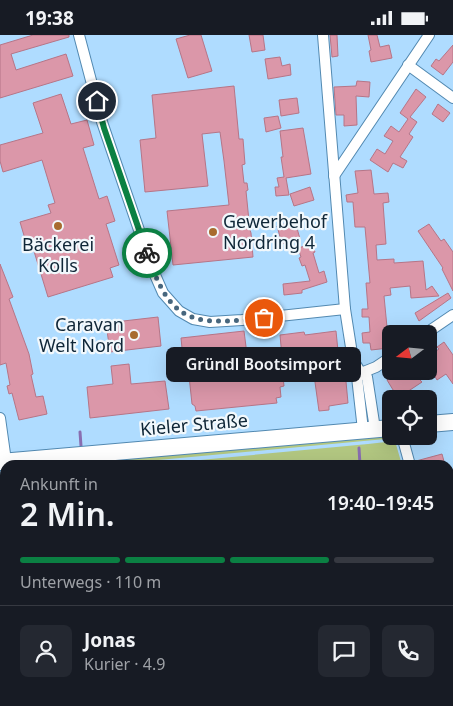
<!DOCTYPE html>
<html lang="de">
<head>
<meta charset="utf-8">
<style>
	:root { --surface:#171b24; --page:#242831; --text:#f1f3f6; --muted:#9ea1a6; --line:#363941; --accent:#0b8043 }
	body { margin:0; font-family:"Noto Sans",sans-serif; background:var(--page); color:var(--text); height:100vh; display:flex; flex-direction:column; font-size:19px; white-space:nowrap }
	* { box-sizing:border-box; margin:0 }
	p { font-size:16px; color:var(--muted) }
	.icon { flex:none; width:28px; height:28px; fill:none; stroke:currentColor; stroke-width:2; stroke-linecap:round; stroke-linejoin:round }
	.map { position:relative; flex:1; overflow:hidden }
	.panel { position:absolute; left:0px; top:425px; width:454px; height:246px; display:flex; flex-direction:column; background:var(--surface); border-radius:15px 15px 0 0; box-shadow:0 5px 20px #0002 }
	.panel>* { flex:none }
	.needle { width:32px; rotate:254deg }
	.tools { position:absolute; left:382px; top:290px; display:grid; gap:10px }
	.tools a { display:grid; place-items:center; width:55px; height:55px; border-radius:8px; background:var(--surface); box-shadow:0 5px 20px #0002; font-size:25px }
	.pin { position:absolute; display:grid; place-items:center; width:42px; height:42px; color:#fff; margin:-21px; border:2px solid #fff; border-radius:50%; box-shadow:0 1px 5px #0007 }
	.courier { position:absolute; display:grid; place-items:center; width:50px; height:50px; margin:-25px; border:4px solid #0b8043; border-radius:50%; background:#fff; color:#222; box-shadow:0 1px 6px #0007 }
	.bubble { position:absolute; height:35px; border-radius:8px; background:var(--surface); box-shadow:0 5px 20px #0002; font-size:16px; font-weight:600; line-height:35px; text-align:center }
	.summary em { font-style:normal; font-weight:600 }
	.summary div { display:flex; flex-direction:column-reverse }
	.summary { display:flex; align-items:center; justify-content:space-between; height:85px; padding:0 20px }
	h1 { font-size:32px; font-weight:600; line-height:38px }
	.bar { display:grid; grid-template-columns:repeat(4,1fr); gap:8px 5px; align-content:center; height:60px; padding:0 20px }
	.bar i { height:6px; border-radius:4px; background:var(--line) }
	.bar .active { background:var(--accent) }
	.bar p { grid-column:span 4 }
	.line { display:flex; align-items:center; gap:12px; padding:0 20px; border-top:1px solid var(--line) }
	.line div { flex:1 }
	.round { display:grid; place-items:center; flex:none; width:52px; height:52px; border-radius:8px; background:var(--page) }
	.status { display:flex; justify-content:space-between; align-items:center; height:35px; padding:0 25px; background:var(--surface); direction:ltr }
	.status svg { height:14px; fill:currentColor }
	.map>svg:first-child { display:block }
	.green { fill:#b3c882 }
	.lines { fill:none; stroke-linecap:round; stroke-linejoin:round }
	.stream { stroke:#896eb0; stroke-width:3 }
	.building { fill:#db97a9; stroke:#b67587 }
	.street-casing { stroke:#5289b1; stroke-width:12 }
	.primary-casing { stroke:#5289b1; stroke-width:18 }
	.street { stroke:#fff; stroke-width:10 }
	.primary { stroke:#fff; stroke-width:16 }
	.done { stroke:#47667d; stroke-width:5; stroke-dasharray:0 9 }
	.route { stroke:#0b8043; stroke-width:6 }
	.poi-dot { fill:#a86b2f; stroke:#f2f8fc; stroke-width:2 }
	.labels { text-anchor:middle; stroke-width:4.5; stroke-linejoin:round; paint-order:stroke }
	.poi-label { font-size:18px; fill:#0f2637; stroke:#f2f8fc; text-anchor:start }
	.street-label { font-size:18px; fill:#0f2637; stroke:#f2f8fc }
</style>
</head>
<body>
<div class="status"><b>19:38</b><svg viewBox="0 0 49 12"><path d="M0 12V9h3v3zM5 12V6h3v6zM10 12V3h3v9zM15 12V0h3v12zM26 1h20v11H26zM47 4h2v5h-2z"/></svg></div>
<div class="map">
<svg width="453" height="671" viewBox="0 0 453 671">
	<rect width="100%" height="100%" fill="#afdcff"/>
	<g class="green">
		<polygon points="391,400 396,403 104,430 46,430"/>
		<polygon points="395,406 402,430 147,430 368,409"/>
		<polygon points="5,444 5,666 208,666 210,671 0,671 0,445"/>
		<polygon points="296,666 406,666 407,671 284,671"/>
	</g>
	<g class="lines">
		<g class="stream">
			<polyline points="80,397 81,411"/>
			<polyline points="359,413 360,430"/>
			<polyline points="305,666 307,671"/>
		</g>
	</g>
	<g class="building">
		<polygon points="33,0 69,0 69,2 11,19 16,35 66,19 73,41 0,63 0,10"/>
		<polygon points="190,0 201,0 212,36 188,43 176,4"/>
		<polygon points="249,0 263,0 265,15 252,17"/>
		<polygon points="330,0 337,0 338,21 332,22"/>
		<polygon points="368,0 377,0 380,12 389,10 392,23 371,27 369,16 371,15"/>
		<polygon points="453,10 453,27 443,40 431,31 436,24 439,26"/>
		<polygon points="280,22 282,31 290,29 291,40 268,44 265,24"/>
		<polygon points="357,46 370,47 369,62 356,61 357,90 344,91 344,80 336,80 334,52 356,51"/>
		<polygon points="234,51 239,104 243,104 245,129 242,130 244,148 247,148 248,155 246,156 249,186 247,187 251,198 253,222 173,230 167,176 229,170 224,126 220,97 202,99 208,151 145,157 140,105 156,103 152,60"/>
		<polygon points="416,54 426,62 410,82 417,87 409,99 413,102 400,122 407,126 403,133 393,128 388,137 370,125 377,114 385,119 393,106 384,101 391,91 399,97 408,84 400,78"/>
		<polygon points="61,59 71,89 87,85 94,110 83,113 99,164 107,161 115,186 106,189 119,230 110,233 113,242 48,262 33,213 28,214 20,187 51,178 48,170 55,168 42,125 3,137 0,126 0,110 43,98 33,68"/>
		<polygon points="297,63 299,78 281,81 279,65"/>
		<polygon points="438,69 450,78 443,87 432,79"/>
		<polygon points="278,81 281,93 266,97 264,83"/>
		<polygon points="303,93 311,139 286,143 289,160 276,161 275,152 279,152 277,143 284,142 281,122 283,122 280,96"/>
		<polygon points="371,135 374,159 388,158 389,167 383,168 386,209 376,210 377,225 394,224 394,228 423,226 426,255 432,251 439,261 411,263 410,251 390,253 391,260 384,261 389,313 371,315 370,308 363,308 362,298 370,297 369,282 362,282 362,274 368,274 366,248 370,248 365,192 355,192 353,167 347,167 346,160 358,158 355,136"/>
		<polygon points="310,152 314,165 294,171 290,159"/>
		<polygon points="295,186 300,204 282,209 277,191"/>
		<polygon points="429,189 441,206 444,204 453,217 453,256 442,234 443,233 418,196"/>
		<polygon points="312,209 315,217 313,218 319,238 324,236 327,247 302,255 302,258 284,260 283,249 310,246 305,230 302,231 299,223 301,222 298,213"/>
		<polygon points="0,229 13,262 9,264 29,319 33,339 31,340 36,362 43,361 47,379 19,385 12,358 9,359 7,351 10,350 6,328 0,330"/>
		<polygon points="448,258 451,263 419,286 415,278"/>
		<polygon points="158,282 161,311 110,317 106,288"/>
		<polygon points="244,296 249,335 278,332 279,342 283,342 284,351 280,352 281,362 276,363 277,368 196,376 195,371 192,369 187,322 183,323 181,303"/>
		<polygon points="336,296 338,316 334,316 335,322 308,325 305,319 282,322 280,300 304,297 305,300"/>
		<polygon points="444,307 453,320 453,349 446,339 437,345 432,336 419,344 422,347 398,363 387,345 395,340 397,342 406,336 429,336 429,321 439,314 437,312"/>
		<polygon points="129,329 131,349 165,346 169,374 90,383 87,352 113,349 111,331"/>
		<polygon points="345,336 348,368 329,371 329,375 319,376 314,340"/>
		<polygon points="442,419 445,430 417,430 416,426"/>
	</g>
	<g class="lines">
		<defs>
			<g id="street">
				<polyline points="79,0 102,87 152,233 163,258 179,276 193,284 210,287 242,285 345,274"/>
				<polyline points="323,0 345,274 353,325 361,338 367,342 375,394"/>
				<polyline points="408,30 453,63"/>
				<polyline points="334,141 429,0"/>
				<polyline points="425,299 453,280"/>
				<polyline points="361,338 357,342 363,395"/>
				<polyline points="361,338 376,332 391,322"/>
				<polyline points="0,383 6,426"/>
				<polyline points="402,401 410,430"/>
				<polyline points="449,521 453,518"/>
				<polyline points="449,559 453,573"/>
			</g>
			<g id="primary">
				<polyline points="429,389 453,387"/>
				<polyline points="0,427 391,393"/>
			</g>
		</defs>
		<use href="#street" class="street-casing"/>
		<use href="#primary" class="primary-casing"/>
		<use href="#street" class="street"/>
		<use href="#primary" class="primary"/>
	</g>
	<g class="lines">
		<path class="done" d="M147,218c24,73 47,72 117,65"/>
		<polyline class="route" points="97,66 104,93 147,218"/>
	</g>
	<g class="poi-dot">
		<circle cx="58" cy="191" r="5"/>
		<circle cx="213" cy="197" r="5"/>
		<circle cx="134" cy="300" r="5"/>
	</g>
	<g class="labels">
		<g class="poi-label">
			<text x="223" y="193">Gewerbehof<tspan x="223" dy="21">Nordring 4</tspan></text>
			<text x="58" y="216" text-anchor="middle">Bäckerei<tspan x="58" dy="21">Kolls</tspan></text>
			<text x="124" y="296" text-anchor="end">Caravan<tspan x="124" dy="21">Welt Nord</tspan></text>
		</g>
		<g class="street-label">
			<text transform="translate(194 390) rotate(-5)" y="6">Kieler Straße</text>
		</g>
	</g>
</svg>
<div class="tools">
<a><svg class="needle" viewBox="-14 -14 28 28"><path d="M0-13l5 13h-10z" fill="#e53935"/><path d="M0 13l5-13h-10z" fill="#9ea1a6"/></svg></a>
<a><svg class="icon" aria-label="locate" viewBox="0 0 24 24"><circle cx="12" cy="12" r="6"/><path d="M12 2v4M12 18v4M2 12h4M18 12h4"/></svg></a>
</div>
<div class="pin" style="left:264px;top:283px;background:#ea580c"><svg class="icon" aria-label="bag" viewBox="0 0 24 24"><path d="M5 8h14l-1 12H6zM9 8a3 3 0 0 1 6 0"/></svg></div>
<div class="pin" style="left:97px;top:66px;background:#1f2937"><svg class="icon" aria-label="home" viewBox="0 0 24 24"><path d="M3 11l9-7 9 7M6 9v11h12V9"/></svg></div>
<div class="courier" style="left:147px;top:218px"><svg class="icon" aria-label="bike" viewBox="0 0 24 24"><circle cx="6" cy="16" r="4"/><circle cx="18" cy="16" r="4"/><path d="M6 16l4-8h5l3 8M10 8l3 8H6M13 5h3"/></svg></div>
<div class="bubble" style="left:166px;top:312px;width:195px">Gründl Bootsimport</div>
<section class="panel">
<div class="summary"><div><h1>2 Min.</h1><p>Ankunft in</p></div><em>19:40–19:45</em></div>
<div class="bar"><i class="active"></i><i class="active"></i><i class="active"></i><i></i><p>Unterwegs · 110 m</p></div>
<div class="line" style="height:90px"><a class="round"><svg class="icon" aria-label="person" viewBox="0 0 24 24"><circle cx="12" cy="8" r="4"/><path d="M4 21q1-7 8-7t8 7"/></svg></a><div><b>Jonas</b><p>Kurier · 4.9</p></div><a class="round"><svg class="icon" aria-label="chat" viewBox="0 0 24 24"><path d="M4 5h16v11H9l-5 4z"/></svg></a><a class="round"><svg class="icon" aria-label="phone" viewBox="0 0 24 24"><path d="M5 4h4l2 5-3 2q2 4 5 5l2-3 5 2v4C11 20 4 13 5 4z"/></svg></a></div>
</section>
</div>
</body>
</html>
